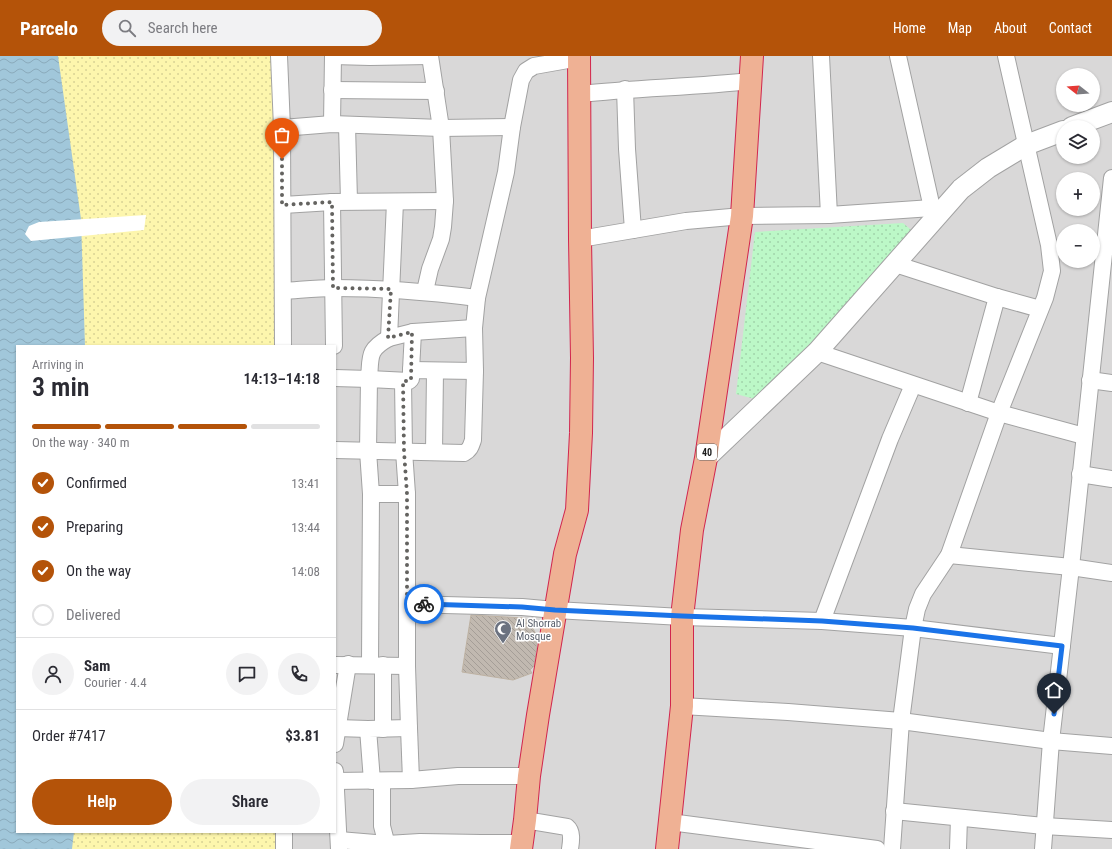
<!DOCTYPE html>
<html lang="en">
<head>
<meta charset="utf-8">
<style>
	:root { --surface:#fff; --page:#f2f2f3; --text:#2b2b33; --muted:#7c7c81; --line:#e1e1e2; --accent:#b45309 }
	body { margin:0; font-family:"Roboto Condensed",sans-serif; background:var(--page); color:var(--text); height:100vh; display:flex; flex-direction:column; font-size:15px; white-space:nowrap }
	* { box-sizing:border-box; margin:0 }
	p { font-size:13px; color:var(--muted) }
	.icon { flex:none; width:22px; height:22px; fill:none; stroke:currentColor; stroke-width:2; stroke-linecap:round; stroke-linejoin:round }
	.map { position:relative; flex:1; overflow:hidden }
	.panel { position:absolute; left:16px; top:289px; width:320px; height:488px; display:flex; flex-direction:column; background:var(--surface); border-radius:0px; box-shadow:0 1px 3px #0004 }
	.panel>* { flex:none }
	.needle { width:26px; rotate:287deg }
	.buttons { position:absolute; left:1056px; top:12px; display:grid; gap:8px }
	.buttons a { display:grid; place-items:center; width:44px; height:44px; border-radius:50%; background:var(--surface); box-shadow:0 1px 3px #0004; font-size:20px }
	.pin { position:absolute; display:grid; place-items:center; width:34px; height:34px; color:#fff; margin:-41px -17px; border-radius:50% 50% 50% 0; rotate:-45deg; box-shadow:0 0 4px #0007 }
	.pin .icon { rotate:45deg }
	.courier { position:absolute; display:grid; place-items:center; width:40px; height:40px; margin:-20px; border:3px solid #1a73e8; border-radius:50%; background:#fff; color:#222; box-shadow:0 1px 5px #0007 }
	.overview em { font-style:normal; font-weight:600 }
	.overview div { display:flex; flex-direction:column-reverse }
	.overview { display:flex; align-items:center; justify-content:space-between; height:68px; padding:0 16px }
	h1 { font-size:26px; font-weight:600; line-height:30px }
	.bar { display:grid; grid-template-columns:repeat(4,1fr); gap:6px 4px; align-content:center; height:48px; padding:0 16px }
	.bar i { height:5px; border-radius:3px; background:var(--line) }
	.bar .on { background:var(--accent) }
	.bar p { grid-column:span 4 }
	.line { display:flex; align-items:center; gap:10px; padding:0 16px; border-top:1px solid var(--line) }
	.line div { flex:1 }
	.round { display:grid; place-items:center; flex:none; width:42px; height:42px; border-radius:21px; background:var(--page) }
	ol { padding:0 16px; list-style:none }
	li { display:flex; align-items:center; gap:12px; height:44px }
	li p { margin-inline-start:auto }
	li .icon { padding:4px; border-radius:50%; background:var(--accent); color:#fff; stroke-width:4 }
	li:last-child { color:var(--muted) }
	li i { width:22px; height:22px; border:2px solid var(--line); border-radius:50% }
	.primary-button { display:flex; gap:8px; margin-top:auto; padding:8px 16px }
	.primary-button a { flex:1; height:46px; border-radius:24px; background:var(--accent); color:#fff; font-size:16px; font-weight:600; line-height:46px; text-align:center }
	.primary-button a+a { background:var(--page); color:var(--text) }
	header { display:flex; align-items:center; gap:24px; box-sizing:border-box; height:56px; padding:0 20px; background:var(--accent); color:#fff }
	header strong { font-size:19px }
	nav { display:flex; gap:22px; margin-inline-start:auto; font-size:14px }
	.search { width:280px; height:36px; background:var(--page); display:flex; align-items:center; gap:10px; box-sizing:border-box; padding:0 14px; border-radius:22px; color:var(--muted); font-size:15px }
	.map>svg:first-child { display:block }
	.residential { fill:#d9d8d8; fill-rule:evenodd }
	.sand { fill:url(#sand-dots) }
	.park { fill:url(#park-dots) }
	.water { fill:url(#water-waves) }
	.pier { fill:#fff }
	.building { fill:url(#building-back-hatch); stroke:#beb2a3 }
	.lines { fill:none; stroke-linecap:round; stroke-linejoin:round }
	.minor-casing { stroke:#a2a2a2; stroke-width:18 }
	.tertiary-casing { stroke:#a2a2a2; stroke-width:22 }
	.trunk-casing { stroke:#d1264e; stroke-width:24 }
	.minor { stroke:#fff; stroke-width:16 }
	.tertiary { stroke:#fff; stroke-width:20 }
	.trunk { stroke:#efb194; stroke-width:22 }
	.done { stroke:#646360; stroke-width:4; stroke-dasharray:0 7.2 }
	.route { stroke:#1a73e8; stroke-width:5 }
	.labels { text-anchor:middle; stroke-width:3; stroke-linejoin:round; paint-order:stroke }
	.shield { fill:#fff; stroke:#5f5f5f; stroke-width:1 }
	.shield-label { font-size:10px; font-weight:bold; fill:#1b1b1b }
	.worship-label { font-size:11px; fill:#5b616d; stroke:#fff; text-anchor:start }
</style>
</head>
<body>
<header>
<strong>Parcelo</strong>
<div class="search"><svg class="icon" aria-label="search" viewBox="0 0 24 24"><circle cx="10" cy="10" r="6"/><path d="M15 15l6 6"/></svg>Search here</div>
<nav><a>Home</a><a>Map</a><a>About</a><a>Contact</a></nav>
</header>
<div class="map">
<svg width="1112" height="793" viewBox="0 0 1112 793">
	<defs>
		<pattern id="sand-dots" width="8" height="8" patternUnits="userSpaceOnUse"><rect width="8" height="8" fill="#fdf6ad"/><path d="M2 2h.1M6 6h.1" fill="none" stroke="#d8d294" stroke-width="1.8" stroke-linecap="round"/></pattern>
		<pattern id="park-dots" width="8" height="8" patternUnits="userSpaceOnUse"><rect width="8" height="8" fill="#bcf8c7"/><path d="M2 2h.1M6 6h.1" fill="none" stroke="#a1d4aa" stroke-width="1.8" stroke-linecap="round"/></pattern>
		<pattern id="water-waves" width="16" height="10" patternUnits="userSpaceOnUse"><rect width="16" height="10" fill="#a1c7da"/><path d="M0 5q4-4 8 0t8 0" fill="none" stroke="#8aaaba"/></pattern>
		<pattern id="building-back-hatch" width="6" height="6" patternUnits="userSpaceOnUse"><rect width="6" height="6" fill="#c1b9b0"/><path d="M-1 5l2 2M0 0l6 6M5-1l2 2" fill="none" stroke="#a59e97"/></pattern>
	</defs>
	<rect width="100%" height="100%" fill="#eceae0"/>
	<path class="residential" d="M251,0h861v793h-834v-17h57v-486h-74zM1063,19h30v30h-30zM1063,71h30v30h-30zM1063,123h30v30h-30zM1063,175h30v30h-30z"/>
	<polygon class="sand" points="0,0 283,0 287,290 17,290 17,776 292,776 292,793 0,793"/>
	<polygon class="park" points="903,167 916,178 766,346 736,338 755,176"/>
	<polygon class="water" points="0,0 58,0 81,163 85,290 17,290 17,776 74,776 72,793 0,793"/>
	<polygon class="pier" points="146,159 144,174 31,185 25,178 29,170 39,166"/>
	<polygon class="building" points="471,559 524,562 530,567 538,582 534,610 530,614 532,617 513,624 462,616"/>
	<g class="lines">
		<defs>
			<g id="minor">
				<polyline points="279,0 282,72 283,290"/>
				<polyline points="333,0 370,1 430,0"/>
				<polyline points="821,0 829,159"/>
				<polyline points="898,0 932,152 936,161"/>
				<polyline points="625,33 627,93 633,174"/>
				<polyline points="332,34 436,35"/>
				<path d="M580,38c57,-6 114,-7 171,-13"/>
				<polyline points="332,68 333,0"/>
				<polyline points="347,69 349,145"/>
				<polyline points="282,72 332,68 441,72 512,71"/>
				<polyline points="332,146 334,290"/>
				<polyline points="395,146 389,282 413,276 474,272"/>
				<polyline points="283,149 332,146 445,145"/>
				<polyline points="580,183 686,165 742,160 829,159 932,152"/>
				<polyline points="895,208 997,241 1040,253"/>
				<path d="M283,235c17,-1 34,-3 51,-3 48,0 96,4 143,10"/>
				<polyline points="425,235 430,213 441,183 443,171 445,145 441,72 430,0"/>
				<polyline points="817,296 999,357 1084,380"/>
				<polyline points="411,314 413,276"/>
				<path d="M335,322l34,1c2,-22 -2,-29 20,-41"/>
				<polyline points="1090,324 1112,327"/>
				<polyline points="968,347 997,241"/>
				<path d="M335,394l129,3c6,-3 7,-7 9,-13l2,-69 -1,-43 3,-30 29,-126 6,-45 9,-47 5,-9 8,-5 45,-8"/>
				<polyline points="434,396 435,315"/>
				<polyline points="1080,418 1112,423"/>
				<polyline points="371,438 407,438"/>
				<polyline points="949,499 1071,511 1112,517"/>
				<polyline points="407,548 522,551 555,554 682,561 822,565 913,572 1062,590"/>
				<polyline points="822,565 890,383 913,329"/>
				<polyline points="370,608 371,438 368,395 369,323 409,325 411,323 411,314 475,315"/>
				<polyline points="335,609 407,610"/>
				<polyline points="682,650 788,656 901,665 1051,685 1112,690"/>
				<polyline points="337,672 368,673"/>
				<polyline points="409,672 411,724"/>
				<polyline points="383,673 383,609"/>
				<polyline points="335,688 348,608"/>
				<polyline points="335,715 339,793"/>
				<polyline points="335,725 411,724 458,720 529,720"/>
				<polyline points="372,725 368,673 409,672 407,610 407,438 404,395 403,325"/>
				<polyline points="382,725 382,770 388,793"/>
				<polyline points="894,755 1044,770 1112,774"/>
				<path d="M525,764l42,7c6,5 4,15 3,22"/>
				<polyline points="670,766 877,793"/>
				<polyline points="284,776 284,793"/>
				<polyline points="339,784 387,788 420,786 481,787 522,787"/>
				<polyline points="892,793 901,665 913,572 917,553 923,538 949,499 999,357 1045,242 1052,215 1049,189 1006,0"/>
				<polyline points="958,793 959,762"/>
				<polyline points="1043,793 1051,685 1071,511 1112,122"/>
			</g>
			<g id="tertiary">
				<polyline points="1072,71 1112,56"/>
				<polyline points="706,402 817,296 961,133 988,112 1026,89 1063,75"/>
			</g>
			<g id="trunk">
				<polyline points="521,793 525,764 529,720 538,659 565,498 577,454 581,377 582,302 580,183 579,0"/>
				<polyline points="667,793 682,650 682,561 692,474 706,402 742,160 752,0"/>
			</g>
		</defs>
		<use href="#minor" class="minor-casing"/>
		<use href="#tertiary" class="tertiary-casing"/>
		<use href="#trunk" class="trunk-casing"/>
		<use href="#minor" class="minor"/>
		<use href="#tertiary" class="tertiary"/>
		<use href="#trunk" class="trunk"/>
	</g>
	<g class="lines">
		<polyline class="done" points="282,103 282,149 332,146 333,232 391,233 388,282 412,276 411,323 410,325 403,325 404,395 407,438 407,548 424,548"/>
		<polyline class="route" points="424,548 522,551 555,554 682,560 822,565 913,572 1062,590 1054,658"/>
	</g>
	<defs>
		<symbol id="mosque-pin" viewBox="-11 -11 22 30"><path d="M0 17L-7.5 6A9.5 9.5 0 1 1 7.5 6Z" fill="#6b7280" stroke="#fff"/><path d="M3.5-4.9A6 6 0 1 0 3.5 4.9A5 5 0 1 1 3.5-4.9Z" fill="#fff"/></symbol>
	</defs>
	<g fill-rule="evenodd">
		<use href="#mosque-pin" x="493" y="563" width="20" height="27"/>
	</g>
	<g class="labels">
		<rect class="shield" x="697" y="388" width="20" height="16" rx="3"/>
		<g class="shield-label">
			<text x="707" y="400">40</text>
		</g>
		<g class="worship-label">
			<text x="516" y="571">Al Shorrab<tspan x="516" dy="13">Mosque</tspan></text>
		</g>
	</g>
</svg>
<div class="buttons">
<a><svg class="needle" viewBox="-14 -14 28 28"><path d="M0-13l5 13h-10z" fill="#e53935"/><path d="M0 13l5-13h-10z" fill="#7c7c81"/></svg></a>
<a><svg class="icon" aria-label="layers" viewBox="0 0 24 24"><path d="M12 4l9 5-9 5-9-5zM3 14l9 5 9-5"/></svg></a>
<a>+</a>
<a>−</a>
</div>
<div class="pin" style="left:282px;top:103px;background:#ea580c"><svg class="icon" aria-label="bag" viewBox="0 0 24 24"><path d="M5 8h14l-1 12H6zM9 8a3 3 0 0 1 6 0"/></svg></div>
<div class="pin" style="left:1054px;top:658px;background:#1f2937"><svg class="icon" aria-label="home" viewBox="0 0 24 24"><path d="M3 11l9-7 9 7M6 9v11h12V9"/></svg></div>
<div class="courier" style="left:424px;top:548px"><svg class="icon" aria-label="bike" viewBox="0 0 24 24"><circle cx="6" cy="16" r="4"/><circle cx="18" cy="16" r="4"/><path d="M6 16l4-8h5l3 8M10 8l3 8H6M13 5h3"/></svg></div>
<section class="panel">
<div class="overview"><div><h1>3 min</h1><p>Arriving in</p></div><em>14:13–14:18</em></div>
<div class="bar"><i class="on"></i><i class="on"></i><i class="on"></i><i></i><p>On the way · 340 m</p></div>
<ol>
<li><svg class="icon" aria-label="check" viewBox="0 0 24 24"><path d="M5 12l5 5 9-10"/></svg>Confirmed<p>13:41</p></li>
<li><svg class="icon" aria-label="check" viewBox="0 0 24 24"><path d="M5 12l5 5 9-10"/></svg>Preparing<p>13:44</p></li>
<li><svg class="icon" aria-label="check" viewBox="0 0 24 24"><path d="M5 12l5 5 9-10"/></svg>On the way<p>14:08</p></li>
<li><i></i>Delivered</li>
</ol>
<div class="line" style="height:72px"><a class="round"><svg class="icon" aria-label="person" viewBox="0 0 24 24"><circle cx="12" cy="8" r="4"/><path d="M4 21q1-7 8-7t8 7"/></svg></a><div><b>Sam</b><p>Courier · 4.4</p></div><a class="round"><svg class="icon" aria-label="chat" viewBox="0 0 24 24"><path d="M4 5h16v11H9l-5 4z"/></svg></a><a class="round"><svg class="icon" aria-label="phone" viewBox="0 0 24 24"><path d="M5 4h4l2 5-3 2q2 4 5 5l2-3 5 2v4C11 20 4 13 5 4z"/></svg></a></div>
<div class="line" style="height:52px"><div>Order #7417</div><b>$3.81</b></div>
<div class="primary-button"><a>Help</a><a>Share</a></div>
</section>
</div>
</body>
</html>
